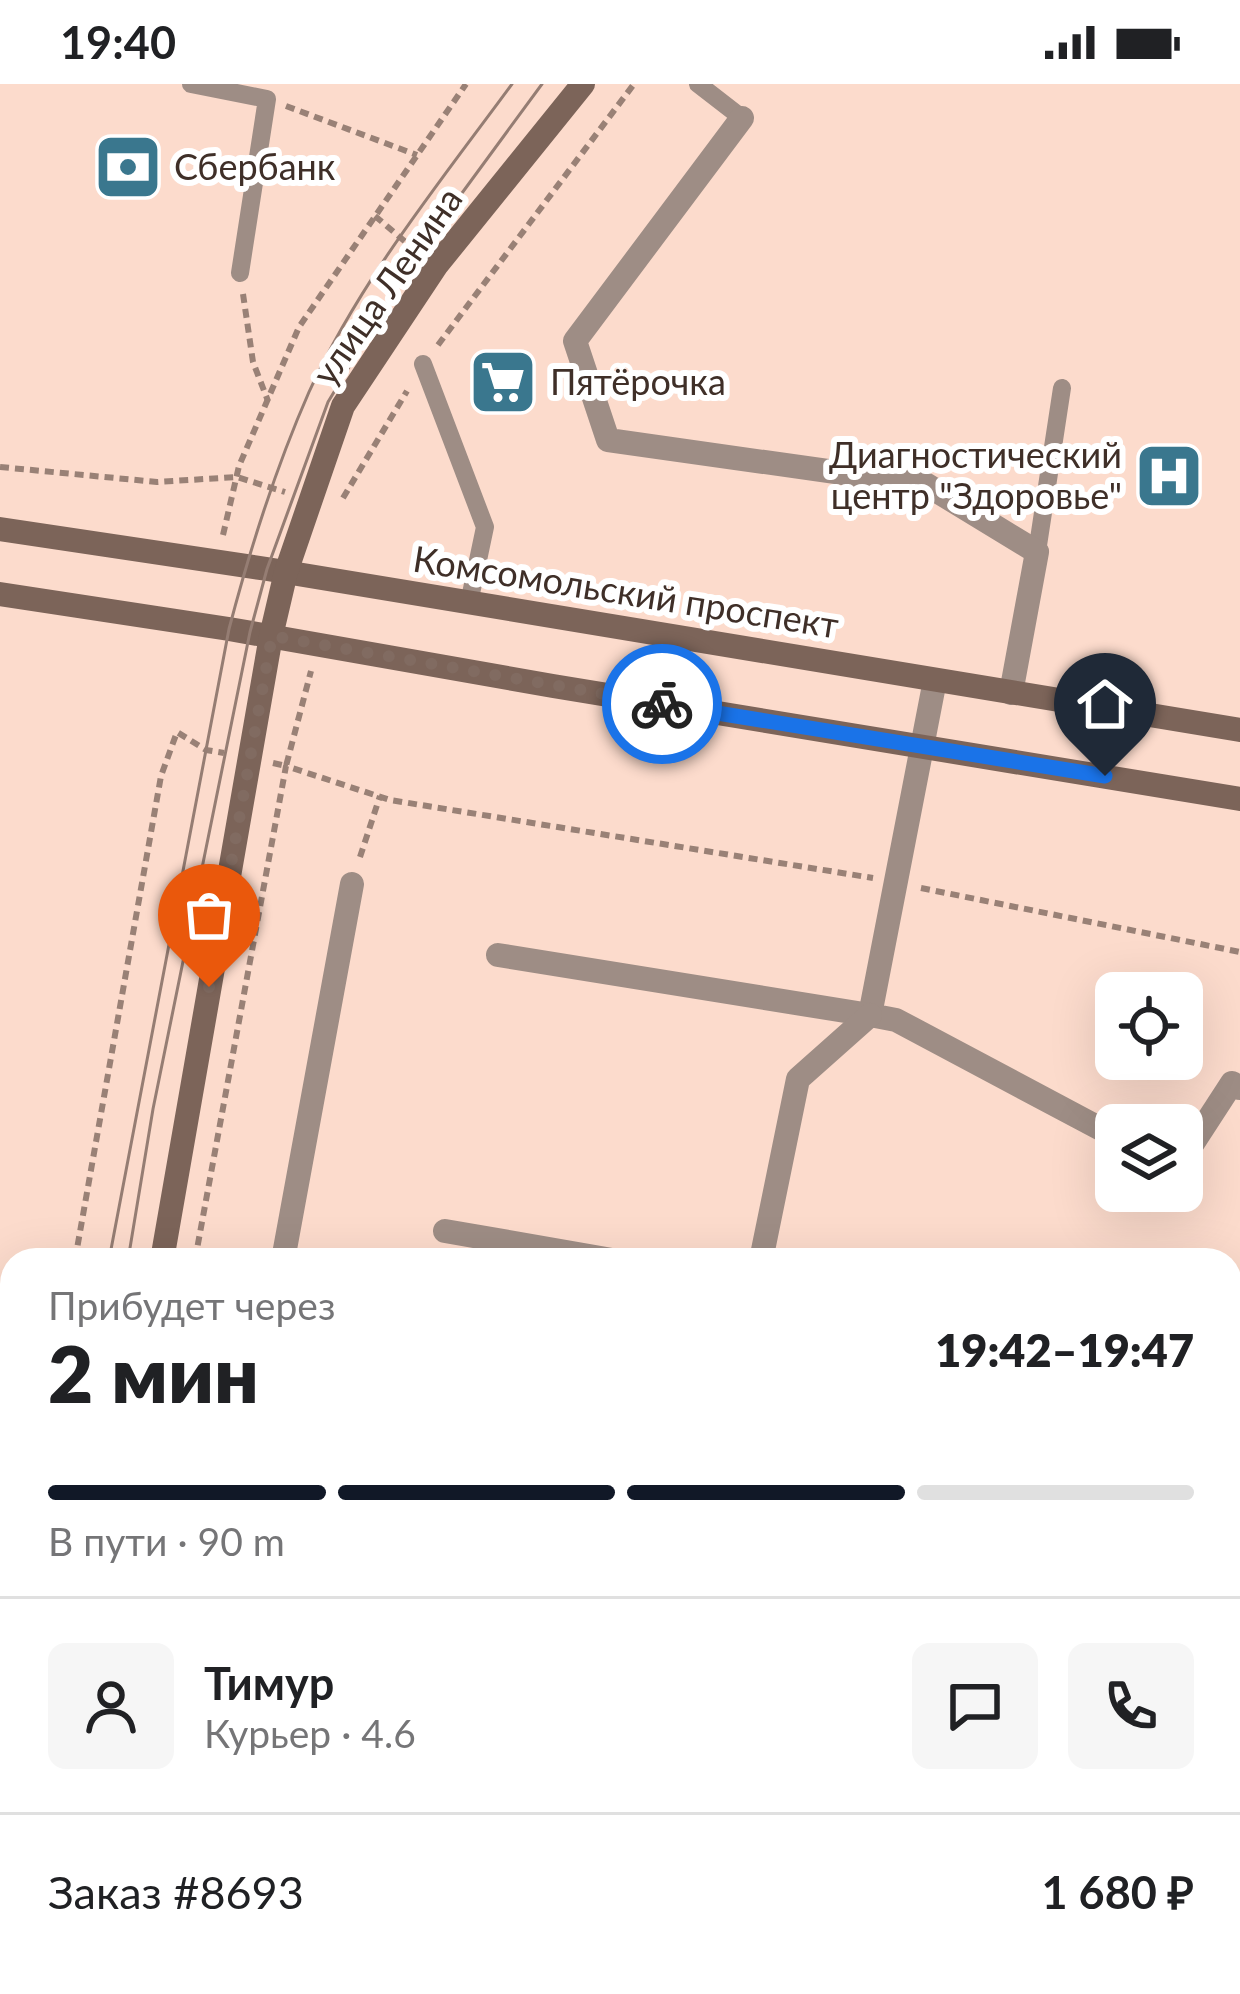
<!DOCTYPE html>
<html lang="ru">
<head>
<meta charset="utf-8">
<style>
	:root { --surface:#fff; --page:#f6f6f6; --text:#202124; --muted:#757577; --line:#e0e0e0; --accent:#111827 }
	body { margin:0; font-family:Lato,sans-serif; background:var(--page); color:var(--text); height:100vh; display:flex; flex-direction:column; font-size:45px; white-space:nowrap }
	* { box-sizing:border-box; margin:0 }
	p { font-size:39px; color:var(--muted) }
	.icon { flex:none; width:66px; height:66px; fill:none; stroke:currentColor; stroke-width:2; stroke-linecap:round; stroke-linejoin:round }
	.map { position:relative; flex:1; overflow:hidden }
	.details { position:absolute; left:0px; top:1164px; width:1242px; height:747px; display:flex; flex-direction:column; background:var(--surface); border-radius:36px 36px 0 0; box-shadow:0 12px 48px #0002 }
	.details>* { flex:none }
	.buttons { position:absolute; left:1095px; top:888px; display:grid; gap:24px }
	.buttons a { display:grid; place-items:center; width:108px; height:108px; border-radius:18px; background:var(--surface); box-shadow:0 12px 48px #0002; font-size:60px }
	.pin { position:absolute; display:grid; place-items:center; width:102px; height:102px; color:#fff; margin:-123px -51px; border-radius:50% 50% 50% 0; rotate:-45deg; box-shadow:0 0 12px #0007 }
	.pin .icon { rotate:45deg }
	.courier { position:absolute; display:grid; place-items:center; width:120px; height:120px; margin:-60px; border:9px solid #1a73e8; border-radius:50%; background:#fff; color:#222; box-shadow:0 3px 15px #0007 }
	.headline em { font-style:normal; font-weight:800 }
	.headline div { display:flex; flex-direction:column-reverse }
	.headline { display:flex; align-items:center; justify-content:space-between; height:204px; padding:0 48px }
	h1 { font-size:78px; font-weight:800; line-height:90px }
	.bar { display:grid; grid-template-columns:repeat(4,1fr); gap:18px 12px; align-content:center; height:144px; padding:0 48px }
	.bar i { height:15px; border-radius:9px; background:var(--line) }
	.bar .current { background:var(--accent) }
	.bar p { grid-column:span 4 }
	.line { display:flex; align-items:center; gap:30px; padding:0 48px; border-top:3px solid var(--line) }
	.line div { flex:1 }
	.round { display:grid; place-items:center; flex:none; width:126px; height:126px; border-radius:18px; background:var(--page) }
	.status { display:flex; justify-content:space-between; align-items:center; height:84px; padding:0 60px; background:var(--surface); direction:ltr }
	.status svg { height:33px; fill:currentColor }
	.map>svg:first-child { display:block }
	.built { fill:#fbcbb6 }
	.park { fill:url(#park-tufts) }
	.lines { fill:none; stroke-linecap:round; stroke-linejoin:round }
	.path { stroke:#998176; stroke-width:6; stroke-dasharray:9 6; stroke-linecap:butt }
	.lane { stroke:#9e8d85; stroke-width:18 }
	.street { stroke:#9e8d85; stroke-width:24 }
	.secondary { stroke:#7c6459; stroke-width:24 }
	.tram { stroke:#957d73; stroke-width:3 }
	.done { stroke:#816b61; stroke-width:12; stroke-dasharray:0 21.6 }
	.route { stroke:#1a73e8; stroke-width:15 }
	.labels { text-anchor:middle; stroke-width:12; stroke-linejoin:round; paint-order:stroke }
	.poi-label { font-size:36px; fill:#3f2f28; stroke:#fff; text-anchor:start }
	.street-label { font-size:36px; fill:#3f2f28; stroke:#fff }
</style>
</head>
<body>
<div class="status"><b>19:40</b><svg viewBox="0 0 49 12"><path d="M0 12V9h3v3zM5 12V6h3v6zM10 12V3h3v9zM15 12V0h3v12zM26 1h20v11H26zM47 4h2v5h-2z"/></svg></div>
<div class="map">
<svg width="1240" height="1910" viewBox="0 0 1240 1910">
	<defs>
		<pattern id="park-tufts" width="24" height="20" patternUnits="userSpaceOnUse" patternTransform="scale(3)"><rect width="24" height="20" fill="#bfba70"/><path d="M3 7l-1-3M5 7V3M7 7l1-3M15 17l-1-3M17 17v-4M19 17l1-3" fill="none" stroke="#9d985c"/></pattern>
	</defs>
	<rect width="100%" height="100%" fill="#fcdbcc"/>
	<polygon class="built" points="1240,1503 1240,1713 1230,1711 1230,1553"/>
	<polygon class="park" points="0,1271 12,1273 12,1550 0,1622"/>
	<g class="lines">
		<g class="path">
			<polyline points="286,22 417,71"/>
			<polyline points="375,132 415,166"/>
			<polyline points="243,210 253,278 268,317"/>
			<polyline points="438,261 634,0"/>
			<polyline points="0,383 157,398 237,393 285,408"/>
			<polyline points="343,414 407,307"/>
			<polyline points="223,451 239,382 299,243 466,0"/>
			<polyline points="273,679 286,682 311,587"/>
			<polyline points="360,773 380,712"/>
			<polyline points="921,804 1240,868"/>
			<polyline points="75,1176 161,692 177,648 206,666 224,669"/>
			<polyline points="195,1176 286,682 390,716 873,794"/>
			<polyline points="0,1475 12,1467"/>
			<polyline points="0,1560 12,1484"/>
		</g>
		<g class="lane">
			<polyline points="191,0 267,15 240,189"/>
			<polyline points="698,0 742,34"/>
			<polyline points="423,280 485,443 469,519"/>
			<polyline points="1037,468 1062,304"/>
			<polyline points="1230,1786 1240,1787"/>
		</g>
		<g class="street">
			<polyline points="742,34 575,257 608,356 927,401 1037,468 1011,609"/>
			<polyline points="935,596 870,931 896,936 1116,1053"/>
			<polyline points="498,871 870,931"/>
			<polyline points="1182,1076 1232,999 1240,1004"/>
			<polyline points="445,1147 612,1176"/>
			<polyline points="283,1176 352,800"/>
			<polyline points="761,1176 798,995 870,931"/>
			<polyline points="1230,1470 1240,1451"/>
			<polyline points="662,1910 663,1899"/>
			<polyline points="807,1910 809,1899"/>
			<polyline points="956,1910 959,1899"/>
		</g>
		<g class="secondary">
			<polyline points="0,445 267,485 1240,646"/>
			<polyline points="0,510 229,545 553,602 1240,715"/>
			<polyline points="162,1176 271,552 286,488 343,322 436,182 583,0"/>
			<polyline points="38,1910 40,1899"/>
		</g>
		<g class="tram">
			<path d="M109,1176l120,-631c21,-80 47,-162 80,-237 51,-112 131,-210 203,-308"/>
			<polyline points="128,1176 153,1025 250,548 267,485 328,318 418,169 542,0"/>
			<polyline points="0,1794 12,1728"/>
			<polyline points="2,1910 12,1851"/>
		</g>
	</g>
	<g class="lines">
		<polyline class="done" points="209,903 272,552 662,620"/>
		<polyline class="route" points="662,620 1105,692"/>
	</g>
	<defs>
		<symbol id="bank-square" viewBox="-11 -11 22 22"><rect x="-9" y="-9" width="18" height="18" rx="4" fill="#3a778e" stroke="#fff"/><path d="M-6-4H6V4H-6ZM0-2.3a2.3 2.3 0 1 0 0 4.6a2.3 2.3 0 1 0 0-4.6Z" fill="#fff"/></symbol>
		<symbol id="supermarket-square" viewBox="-11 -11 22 22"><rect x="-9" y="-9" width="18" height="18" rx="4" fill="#3a778e" stroke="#fff"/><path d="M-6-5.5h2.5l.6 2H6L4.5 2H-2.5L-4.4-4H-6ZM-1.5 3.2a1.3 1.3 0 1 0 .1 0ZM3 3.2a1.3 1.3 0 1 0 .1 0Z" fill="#fff"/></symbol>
		<symbol id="hospital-square" viewBox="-11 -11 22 22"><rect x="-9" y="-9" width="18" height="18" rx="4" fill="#3a778e" stroke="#fff"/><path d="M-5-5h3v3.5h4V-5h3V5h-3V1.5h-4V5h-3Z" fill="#fff"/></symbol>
	</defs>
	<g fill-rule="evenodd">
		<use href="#bank-square" x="90" y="45" width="76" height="76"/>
		<use href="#supermarket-square" x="465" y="260" width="76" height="76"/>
		<use href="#hospital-square" x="1131" y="354" width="76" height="76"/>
	</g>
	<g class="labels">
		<g class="poi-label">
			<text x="174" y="96">Сбербанк</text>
			<text x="550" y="311">Пятёрочка</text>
			<text x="1122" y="384" text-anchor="end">Диагностический<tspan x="1122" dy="41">центр "Здоровье"</tspan></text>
		</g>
		<g class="street-label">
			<text transform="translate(387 202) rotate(-55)" y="13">улица Ленина</text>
			<text transform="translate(626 508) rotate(9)" y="13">Комсомольский проспект</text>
		</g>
	</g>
</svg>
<div class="buttons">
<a><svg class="icon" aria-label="locate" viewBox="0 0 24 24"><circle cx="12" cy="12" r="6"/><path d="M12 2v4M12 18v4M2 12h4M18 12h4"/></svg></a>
<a><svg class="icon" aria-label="layers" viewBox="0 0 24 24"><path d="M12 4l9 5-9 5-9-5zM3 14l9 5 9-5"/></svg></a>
</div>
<div class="pin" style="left:209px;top:903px;background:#ea580c"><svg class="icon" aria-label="bag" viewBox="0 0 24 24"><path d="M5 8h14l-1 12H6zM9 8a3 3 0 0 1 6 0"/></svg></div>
<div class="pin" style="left:1105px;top:692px;background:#1f2937"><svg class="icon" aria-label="home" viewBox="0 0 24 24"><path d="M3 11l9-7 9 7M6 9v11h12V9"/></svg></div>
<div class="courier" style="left:662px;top:620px"><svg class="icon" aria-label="bike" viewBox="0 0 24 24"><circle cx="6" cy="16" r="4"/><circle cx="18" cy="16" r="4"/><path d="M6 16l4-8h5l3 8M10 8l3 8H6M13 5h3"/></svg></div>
<section class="details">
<div class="headline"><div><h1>2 мин</h1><p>Прибудет через</p></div><em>19:42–19:47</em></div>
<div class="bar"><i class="current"></i><i class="current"></i><i class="current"></i><i></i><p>В пути · 90 m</p></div>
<div class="line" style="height:216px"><a class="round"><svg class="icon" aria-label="person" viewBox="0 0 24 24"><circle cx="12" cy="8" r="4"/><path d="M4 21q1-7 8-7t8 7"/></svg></a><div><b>Тимур</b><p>Курьер · 4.6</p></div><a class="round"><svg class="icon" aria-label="chat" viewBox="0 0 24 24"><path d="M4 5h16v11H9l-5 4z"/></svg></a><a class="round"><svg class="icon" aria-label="phone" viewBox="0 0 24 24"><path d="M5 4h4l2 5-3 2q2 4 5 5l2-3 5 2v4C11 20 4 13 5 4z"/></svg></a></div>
<div class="line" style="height:156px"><div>Заказ #8693</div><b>1 680 ₽</b></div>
</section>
</div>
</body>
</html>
